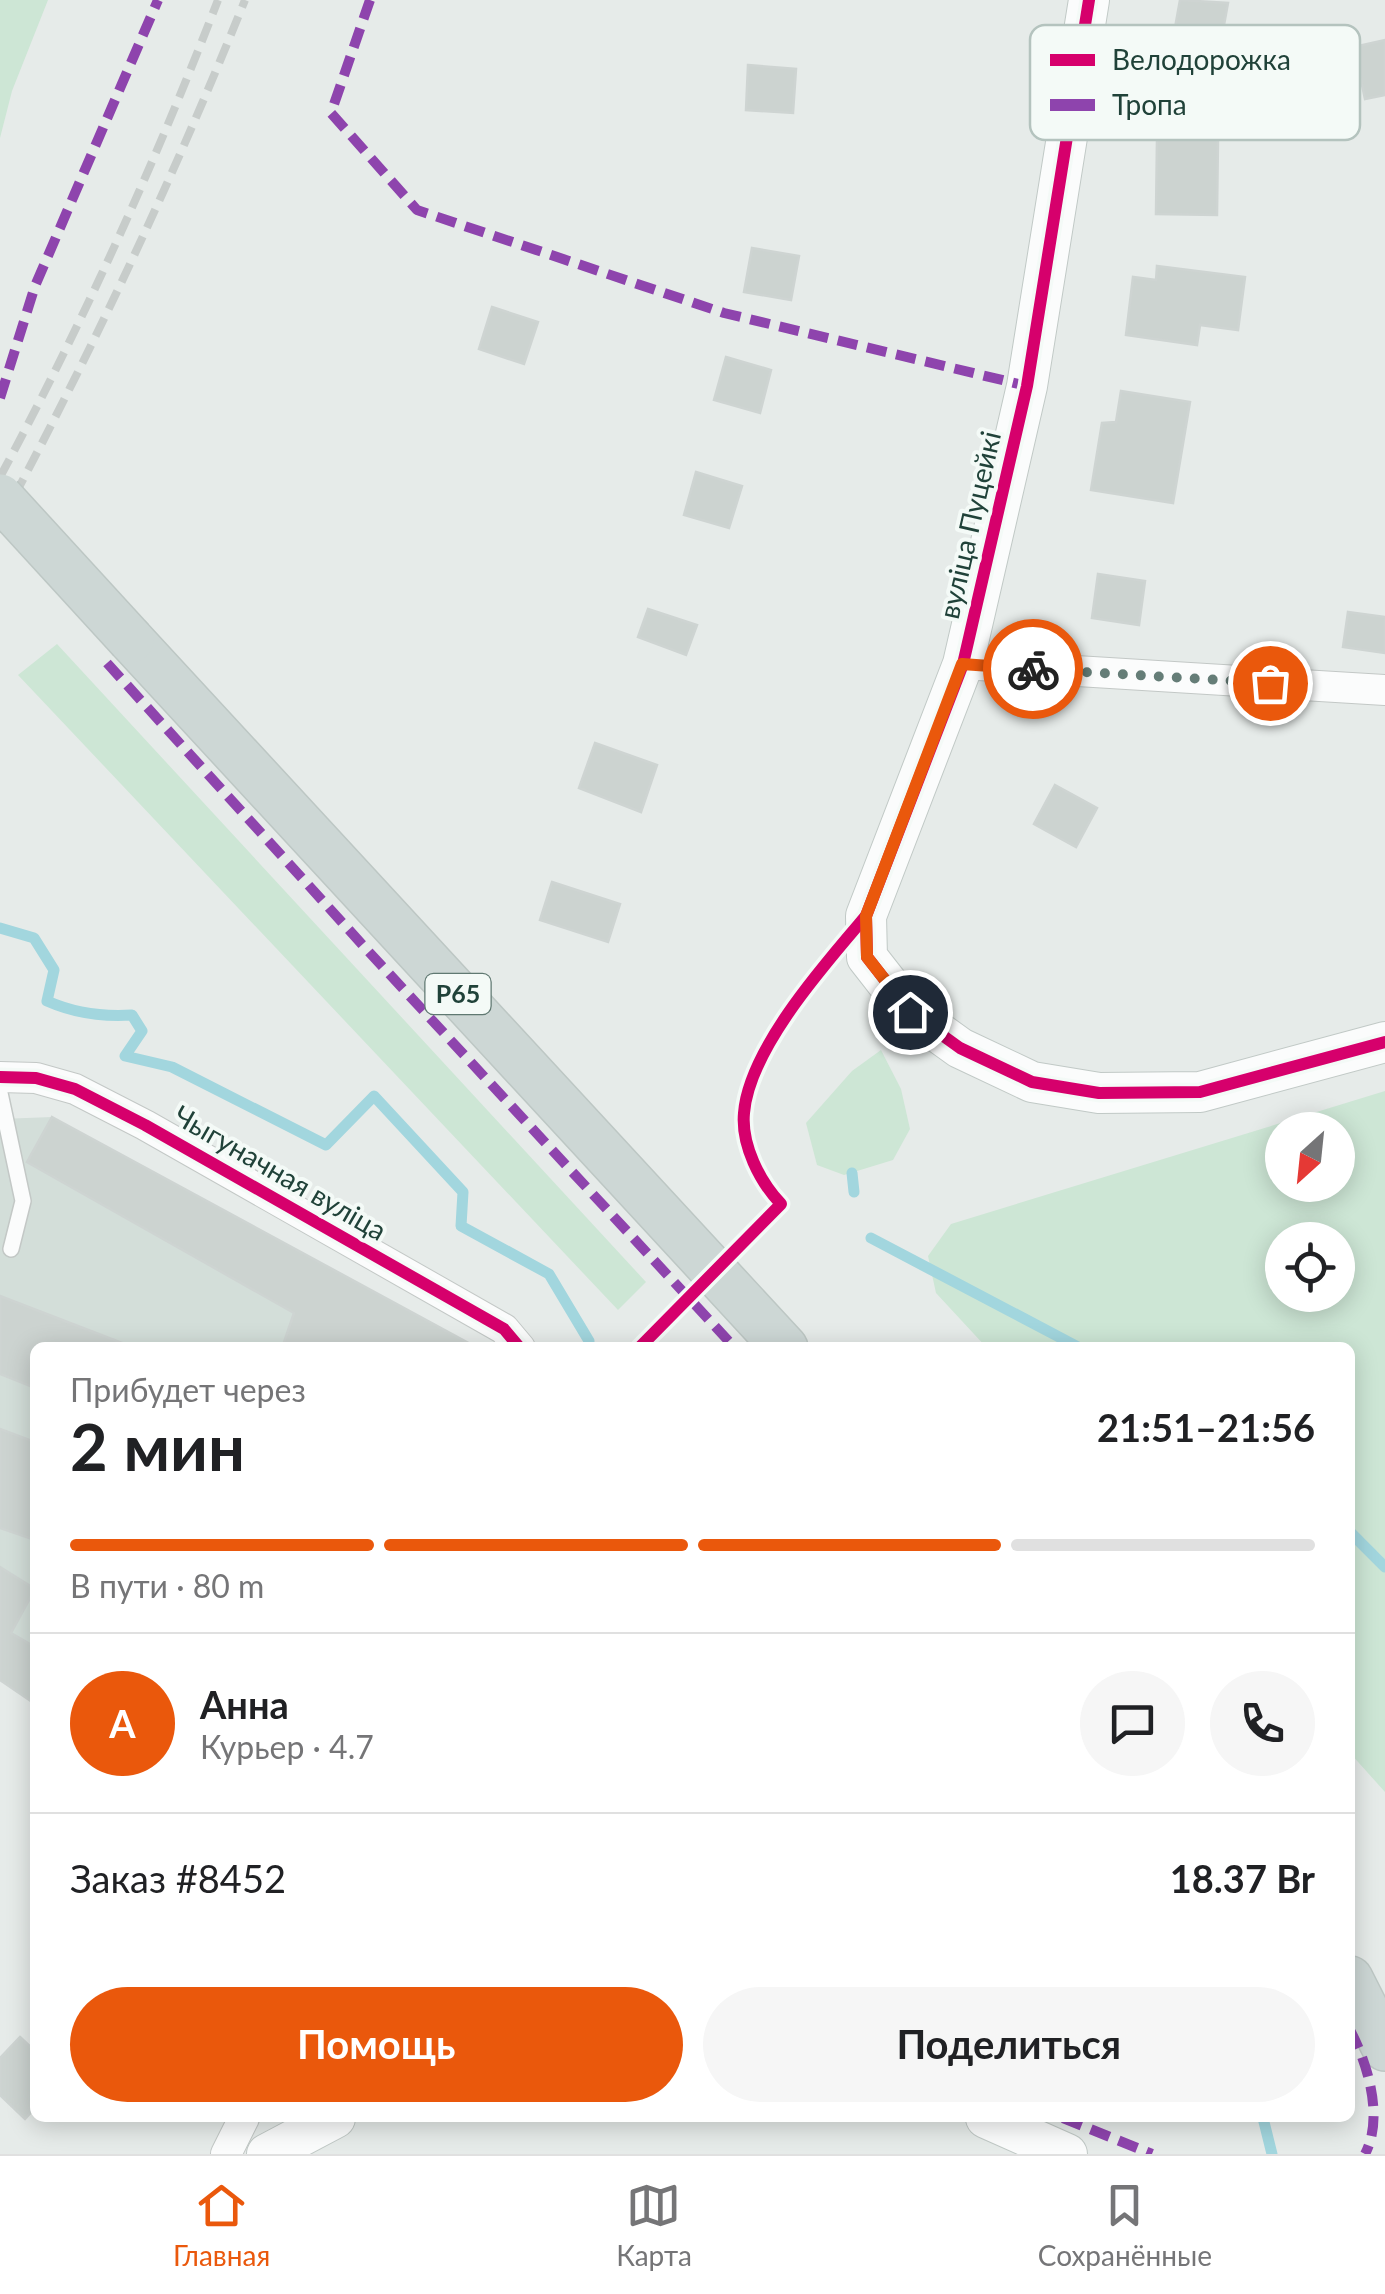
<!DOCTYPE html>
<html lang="ru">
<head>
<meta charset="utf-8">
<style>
	:root { --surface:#fff; --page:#f6f6f6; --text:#202124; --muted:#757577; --line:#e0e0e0; --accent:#ea580c }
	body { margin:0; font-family:Lato,sans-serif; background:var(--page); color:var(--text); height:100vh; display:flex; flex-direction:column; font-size:38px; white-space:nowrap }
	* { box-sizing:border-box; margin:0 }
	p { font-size:32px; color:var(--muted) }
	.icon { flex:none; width:55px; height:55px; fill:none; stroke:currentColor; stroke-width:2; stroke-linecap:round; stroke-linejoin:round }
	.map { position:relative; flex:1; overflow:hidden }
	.details { position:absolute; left:30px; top:1342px; width:1325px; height:780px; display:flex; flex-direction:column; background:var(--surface); border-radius:15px; box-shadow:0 5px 25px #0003 }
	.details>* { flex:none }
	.needle { width:65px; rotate:207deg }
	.tools { position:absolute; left:1265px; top:1112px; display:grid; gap:20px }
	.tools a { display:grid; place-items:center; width:90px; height:90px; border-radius:50%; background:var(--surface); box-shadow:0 5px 25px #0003; font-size:50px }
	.pin { position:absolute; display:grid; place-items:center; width:85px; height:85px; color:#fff; margin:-42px; border:5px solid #fff; border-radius:50%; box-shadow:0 2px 10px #0007 }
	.courier { position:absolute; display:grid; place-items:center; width:100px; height:100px; margin:-50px; border:8px solid #ea580c; border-radius:50%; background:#fff; color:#222; box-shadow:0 2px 12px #0007 }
	.head em { font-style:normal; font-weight:700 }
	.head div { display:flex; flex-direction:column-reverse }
	.head { display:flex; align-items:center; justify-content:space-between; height:170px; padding:0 40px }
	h1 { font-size:65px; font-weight:700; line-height:75px }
	.bar { display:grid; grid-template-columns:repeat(4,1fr); gap:15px 10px; align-content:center; height:120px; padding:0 40px }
	.bar i { height:12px; border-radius:8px; background:var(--line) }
	.bar .current { background:var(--accent) }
	.bar p { grid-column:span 4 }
	.line { display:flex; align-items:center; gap:25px; padding:0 40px; border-top:2px solid var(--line) }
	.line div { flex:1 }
	.round { display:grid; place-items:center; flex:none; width:105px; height:105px; border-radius:52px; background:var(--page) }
	.button { display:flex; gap:20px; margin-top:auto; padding:20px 40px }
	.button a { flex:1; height:115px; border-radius:60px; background:var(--accent); color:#fff; font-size:40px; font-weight:700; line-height:115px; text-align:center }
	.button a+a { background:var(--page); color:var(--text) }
	.menu { display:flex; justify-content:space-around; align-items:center; height:140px; border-top:2px solid var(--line); background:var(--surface); font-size:28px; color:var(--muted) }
	.menu a { display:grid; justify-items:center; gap:5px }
	.menu .current { color:var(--accent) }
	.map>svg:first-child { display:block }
	.built { fill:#d3ded9 }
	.green { fill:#cde6d5; fill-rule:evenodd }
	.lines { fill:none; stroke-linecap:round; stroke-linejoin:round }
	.stream { stroke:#a2d6de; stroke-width:11 }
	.building { fill:#ccd3d0; stroke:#ced4d2; stroke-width:2.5 }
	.lane-casing { stroke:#c3c8c6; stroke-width:18 }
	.street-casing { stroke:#c3c8c6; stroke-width:32 }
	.secondary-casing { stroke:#c1c9c6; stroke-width:42 }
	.primary-casing { stroke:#bdc7c4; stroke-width:48 }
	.lane { stroke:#fbfcfc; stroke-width:15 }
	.street { stroke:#fbfcfc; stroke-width:30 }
	.secondary { stroke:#fbfcfc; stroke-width:40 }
	.primary { stroke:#cdd7d5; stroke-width:45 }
	.rail { stroke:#c7ccca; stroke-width:8; stroke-dasharray:20 10; stroke-linecap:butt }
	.primary-bridge-casing { stroke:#bdc7c4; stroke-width:48; stroke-linecap:butt }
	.primary-bridge { stroke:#cdd7d5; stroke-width:45 }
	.quiet { stroke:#8e44ad; stroke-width:10; stroke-dasharray:20 10; stroke-linecap:butt }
	.cycleway-casing { stroke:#f4faf7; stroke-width:19 }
	.cycleway { stroke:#d6006c; stroke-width:12 }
	.done { stroke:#657d77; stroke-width:10; stroke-dasharray:0 18 }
	.route { stroke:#ea580c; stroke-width:12 }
	.labels { text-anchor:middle; stroke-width:8; stroke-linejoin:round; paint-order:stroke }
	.shield { fill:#f4faf7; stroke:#607972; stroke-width:2.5 }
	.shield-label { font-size:25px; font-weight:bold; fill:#204239 }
	.street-label { font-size:28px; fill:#204239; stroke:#f4faf7 }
	.key { fill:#f4faf7; stroke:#b4c3be; stroke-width:2.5 }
	.key-label { font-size:28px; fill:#204239 }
</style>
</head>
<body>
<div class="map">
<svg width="1385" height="2154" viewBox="0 0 1385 2154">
	<rect width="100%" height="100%" fill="#e6ebe9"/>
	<polygon class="built" points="52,1117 474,1347 35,1348 35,1704 0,1680 0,1119"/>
	<g class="green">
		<polygon points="0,0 48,0 12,91 0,138"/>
		<polygon points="57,644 646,1282 618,1310 18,675"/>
		<polygon points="881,1050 901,1089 910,1129 893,1160 844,1175 817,1165 806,1123 852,1071"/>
		<path d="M1385,1091v701l-35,-39v-405l-364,-1 -50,-54 -8,-37 23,-32zM1282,1130h56v55h-56zM1282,1240h56v55h-56z"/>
	</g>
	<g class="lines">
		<g class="stream">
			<path d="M0,928l34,10 20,32 -7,31c27,12 54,16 85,14l10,16 -17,25 47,11 154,78 48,-49 89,96 -2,34 88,48 40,67"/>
			<polyline points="852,1173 854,1192"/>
			<polyline points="871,1238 1080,1348"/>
			<polyline points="1350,1532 1385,1567"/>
			<polyline points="1263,2118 1272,2154"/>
		</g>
	</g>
	<g class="building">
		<polygon points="1180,0 1228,3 1220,47 1173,39"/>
		<polygon points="1385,40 1385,95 1365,99 1354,47"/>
		<polygon points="748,65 796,69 793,113 746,110"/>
		<polygon points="1157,139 1218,140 1217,215 1156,214"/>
		<polygon points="752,248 799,256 791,300 744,292"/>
		<polygon points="1157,266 1245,277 1238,330 1200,325 1197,345 1126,335 1133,277 1156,280"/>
		<polygon points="492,307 538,322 524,364 479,349"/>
		<polygon points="726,357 771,370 760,413 714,400"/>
		<polygon points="1121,391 1190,402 1173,503 1091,490 1102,423 1116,422"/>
		<polygon points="696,472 742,486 729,528 684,515"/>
		<polygon points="1098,574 1145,581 1139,625 1092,618"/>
		<polygon points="648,609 697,625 686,655 638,637"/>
		<polygon points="1348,612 1385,617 1385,653 1343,647"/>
		<polygon points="595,743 657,765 641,812 579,788"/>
		<polygon points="1055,785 1097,808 1076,847 1034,824"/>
		<polygon points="552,882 620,904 608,942 540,920"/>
		<polygon points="52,1117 474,1346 474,1348 282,1348 294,1313 27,1162"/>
		<polygon points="0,1296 135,1348 35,1348 35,1388 0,1374"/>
		<polygon points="0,1429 35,1442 35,1540 0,1528"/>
		<polygon points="0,1567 35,1589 11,1633 35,1647 35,1704 0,1680"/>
		<polygon points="20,2037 35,2051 35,2108 25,2119 0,2095 0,2058"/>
	</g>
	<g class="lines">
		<defs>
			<polyline id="lane" points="0,1093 23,1201 11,1249"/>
			<g id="street">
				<polyline points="963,664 1385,690"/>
				<polyline points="0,1077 36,1078 75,1089 145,1125 504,1329 520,1348"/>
				<polyline points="226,2154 244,2118"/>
			</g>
			<g id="secondary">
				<polyline points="1089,0 1027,386 963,664 866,916 867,957 910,1012 960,1048 1032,1082 1099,1093 1200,1092 1385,1042"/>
				<polyline points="986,2118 1067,2154"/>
				<polyline points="267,2154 335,2118"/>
			</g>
			<g id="primary">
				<polyline points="131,640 785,1348"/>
				<polyline points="1350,1979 1385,2048"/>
			</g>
		</defs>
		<use href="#lane" class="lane-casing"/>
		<use href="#street" class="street-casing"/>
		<use href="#secondary" class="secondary-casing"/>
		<use href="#primary" class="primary-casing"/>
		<use href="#lane" class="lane"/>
		<use href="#street" class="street"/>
		<use href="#secondary" class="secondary"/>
		<use href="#primary" class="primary"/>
		<g class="rail">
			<path d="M0,477c83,-154 155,-314 218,-477"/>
			<path d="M0,523c91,-170 173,-344 245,-523"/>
		</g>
		<defs>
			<polyline id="primary-bridge" points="0,497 131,640"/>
		</defs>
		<use href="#primary-bridge" class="primary-bridge-casing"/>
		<use href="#primary-bridge" class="primary-bridge"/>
		<g class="quiet">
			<polyline points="370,0 331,113 417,210 724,313 1027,386"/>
			<polyline points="0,398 35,286 158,0"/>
			<polyline points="107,663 369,952 735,1348"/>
			<path d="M1350,2030c18,34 34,88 15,124"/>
			<polyline points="1063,2118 1152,2154"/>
		</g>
		<defs>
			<g id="cycleway">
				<polyline points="1089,0 1027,386 963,664 866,916 867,957 910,1012 960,1048 1032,1082 1099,1093 1200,1092 1385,1042"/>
				<polyline points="0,1077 36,1078 75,1089 145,1125 504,1329 520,1348"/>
				<path d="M639,1348l142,-144c-21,-22 -40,-59 -37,-91 5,-64 81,-149 122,-197"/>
			</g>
		</defs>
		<use href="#cycleway" class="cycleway-casing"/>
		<use href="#cycleway" class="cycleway"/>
	</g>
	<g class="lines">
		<polyline class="done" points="1033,669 1270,683"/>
		<polyline class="route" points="910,1012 867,957 866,916 962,664 1033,669"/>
	</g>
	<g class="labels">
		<rect class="shield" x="425.5" y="974" width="65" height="40" rx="8"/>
		<g class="shield-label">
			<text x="458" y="1003">Р65</text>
		</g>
		<g class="street-label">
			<text transform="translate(970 525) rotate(-77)" y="10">вуліца Пуцейкі</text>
			<text transform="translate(280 1173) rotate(30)" y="10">Чыгуначная вуліца</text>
		</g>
	</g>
	<rect x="1030" y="25" width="330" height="115" rx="15" class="key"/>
	<rect x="1050" y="54" width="45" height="12" fill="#d6006c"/>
	<rect x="1050" y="99" width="45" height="12" fill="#8e44ad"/>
	<g class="key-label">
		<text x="1112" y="70">Велодорожка</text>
		<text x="1112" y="115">Тропа</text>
	</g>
</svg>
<div class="tools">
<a><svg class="needle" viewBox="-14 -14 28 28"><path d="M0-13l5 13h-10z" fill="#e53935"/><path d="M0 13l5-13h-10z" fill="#757577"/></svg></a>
<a><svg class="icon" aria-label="locate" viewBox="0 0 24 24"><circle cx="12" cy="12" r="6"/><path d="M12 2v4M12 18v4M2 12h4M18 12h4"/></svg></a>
</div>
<div class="pin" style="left:1270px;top:683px;background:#ea580c"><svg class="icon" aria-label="bag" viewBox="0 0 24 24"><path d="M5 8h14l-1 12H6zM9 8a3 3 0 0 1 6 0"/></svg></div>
<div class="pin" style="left:910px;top:1012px;background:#1f2937"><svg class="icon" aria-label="home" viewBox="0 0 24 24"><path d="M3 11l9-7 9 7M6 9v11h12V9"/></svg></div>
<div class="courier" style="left:1033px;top:669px"><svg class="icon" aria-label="bike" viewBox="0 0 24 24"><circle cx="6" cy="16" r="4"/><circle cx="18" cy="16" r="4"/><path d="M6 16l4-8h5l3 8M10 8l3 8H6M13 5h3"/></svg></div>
<section class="details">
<div class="head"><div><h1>2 мин</h1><p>Прибудет через</p></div><em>21:51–21:56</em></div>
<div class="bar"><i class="current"></i><i class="current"></i><i class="current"></i><i></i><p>В пути · 80 m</p></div>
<div class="line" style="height:180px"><b class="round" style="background:var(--accent);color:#fff">А</b><div><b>Анна</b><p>Курьер · 4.7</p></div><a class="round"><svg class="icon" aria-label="chat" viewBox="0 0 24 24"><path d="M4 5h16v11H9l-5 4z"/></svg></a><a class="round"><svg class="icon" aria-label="phone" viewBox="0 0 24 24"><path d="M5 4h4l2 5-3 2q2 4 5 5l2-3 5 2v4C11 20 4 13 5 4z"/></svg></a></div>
<div class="line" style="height:130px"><div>Заказ #8452</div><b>18.37 Br</b></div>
<div class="button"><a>Помощь</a><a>Поделиться</a></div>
</section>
</div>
<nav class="menu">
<a class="current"><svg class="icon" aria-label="home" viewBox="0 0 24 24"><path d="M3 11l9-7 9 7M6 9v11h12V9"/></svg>Главная</a>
<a><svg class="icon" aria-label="map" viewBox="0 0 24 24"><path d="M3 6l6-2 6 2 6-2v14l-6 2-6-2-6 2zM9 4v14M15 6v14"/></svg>Карта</a>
<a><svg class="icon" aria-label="saved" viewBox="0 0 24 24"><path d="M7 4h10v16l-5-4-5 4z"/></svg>Сохранённые</a>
</nav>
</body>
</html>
